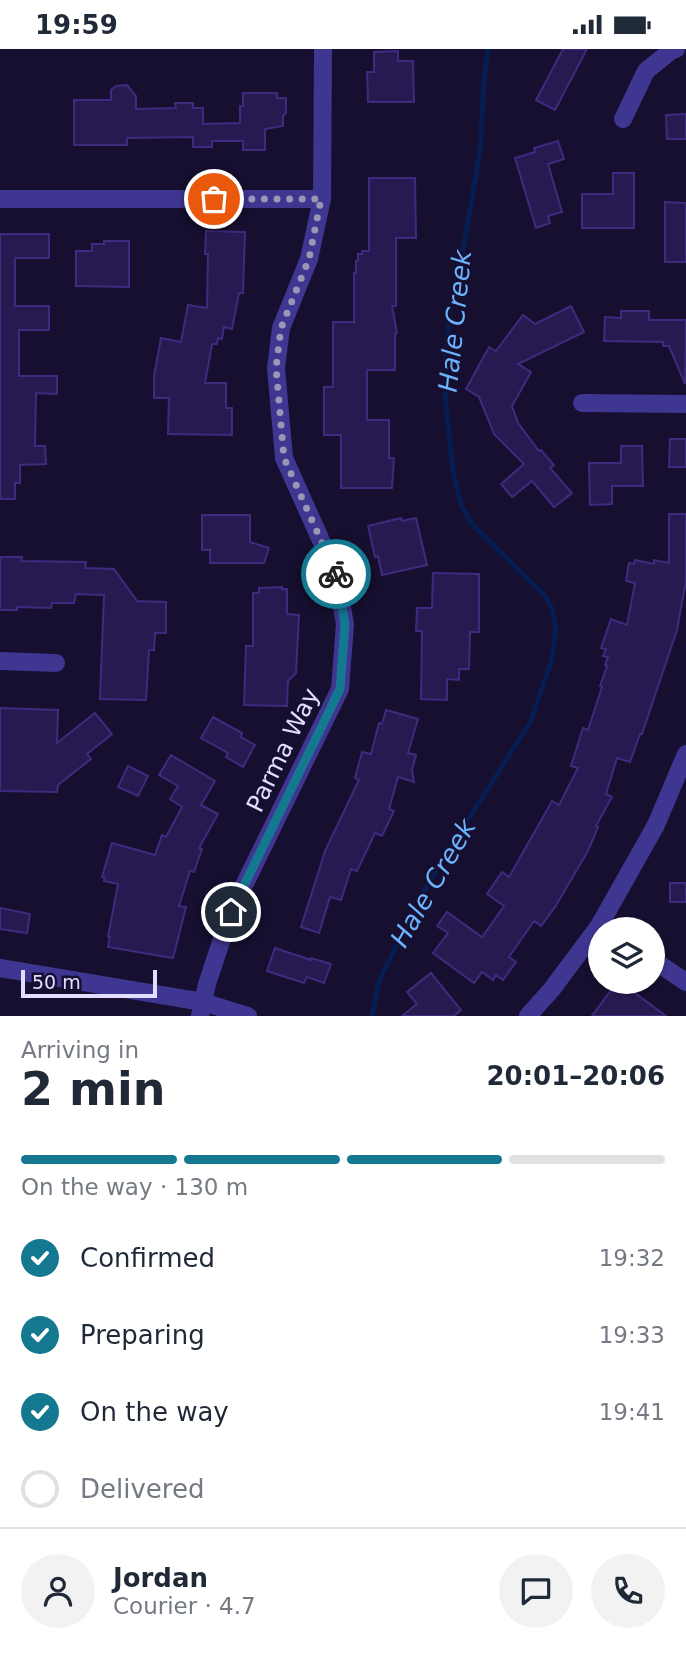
<!DOCTYPE html>
<html lang="en">
<head>
<meta charset="utf-8">
<style>
	:root { --surface:#fff; --page:#f2f2f3; --text:#1f2937; --muted:#747a83; --line:#e0e1e3; --accent:#157891 }
	body { margin:0; font-family:"DejaVu Sans",sans-serif; background:var(--page); color:var(--text); height:100vh; display:flex; flex-direction:column; font-size:26px; white-space:nowrap }
	* { box-sizing:border-box; margin:0 }
	p { font-size:23px; color:var(--muted) }
	.icon { flex:none; width:38px; height:38px; fill:none; stroke:currentColor; stroke-width:2; stroke-linecap:round; stroke-linejoin:round }
	.map { position:relative; height:967px; overflow:hidden }
	.sheet { display:flex; flex-direction:column; background:var(--surface); flex:1 }
	.sheet>* { flex:none }
	.tools { position:absolute; left:588px; top:868px; display:grid; gap:14px }
	.tools a { display:grid; place-items:center; width:77px; height:77px; border-radius:50%; background:var(--surface); box-shadow:0 2px 5px #0004; font-size:35px }
	.scale { position:absolute; left:21px; bottom:18px; width:136px; box-sizing:border-box; padding-left:7px; border:4px solid #e3ddff; border-top:0; font-size:19px; line-height:24px; white-space:nowrap; color:#e3ddff; -webkit-text-stroke:5px #160f2f; paint-order:stroke }
	.pin { position:absolute; display:grid; place-items:center; width:60px; height:60px; color:#fff; margin:-30px; border:4px solid #fff; border-radius:50%; box-shadow:0 2px 7px #0007 }
	.courier { position:absolute; display:grid; place-items:center; width:70px; height:70px; margin:-35px; border:5px solid #157891; border-radius:50%; background:#fff; color:#222; box-shadow:0 2px 9px #0007 }
	.headline em { font-style:normal; font-weight:800 }
	.headline div { display:flex; flex-direction:column-reverse }
	.headline { display:flex; align-items:center; justify-content:space-between; height:119px; padding:0 21px }
	h1 { font-size:46px; font-weight:800; line-height:52px }
	.bar { display:grid; grid-template-columns:repeat(4,1fr); gap:10px 7px; align-content:center; height:84px; padding:0 21px }
	.bar i { height:9px; border-radius:5px; background:var(--line) }
	.bar .selected { background:var(--accent) }
	.bar p { grid-column:span 4 }
	.line { display:flex; align-items:center; gap:18px; padding:0 21px; border-top:2px solid var(--line) }
	.line div { flex:1 }
	.round { display:grid; place-items:center; flex:none; width:74px; height:74px; border-radius:37px; background:var(--page) }
	ol { padding:0 21px; list-style:none }
	li { display:flex; align-items:center; gap:21px; height:77px }
	li p { margin-inline-start:auto }
	li .icon { padding:7px; border-radius:50%; background:var(--accent); color:#fff; stroke-width:4 }
	li:last-child { color:var(--muted) }
	li i { width:38px; height:38px; border:4px solid var(--line); border-radius:50% }
	.status { display:flex; justify-content:space-between; align-items:center; height:49px; padding:0 35px; background:var(--surface); direction:ltr }
	.status svg { height:19px; fill:currentColor }
	.map>svg:first-child { display:block }
	.lines { fill:none; stroke-linecap:round; stroke-linejoin:round }
	.stream { stroke:#061d51; stroke-width:5 }
	.building { fill:#281a51; stroke:#3f2a7f; stroke-width:2 }
	.street { stroke:#3f3691; stroke-width:18 }
	.done { stroke:#9b95b6; stroke-width:7; stroke-dasharray:0 12.6 }
	.route { stroke:#157891; stroke-width:9 }
	.labels { text-anchor:middle; stroke-width:5; stroke-linejoin:round; paint-order:stroke }
	.street-label { font-size:24px; fill:#e3ddff; stroke:#160f2f }
	.water-label { font-size:26px; font-style:italic; fill:#6bb2ff; stroke:#160f2f }
</style>
</head>
<body>
<div class="status"><b>19:59</b><svg viewBox="0 0 49 12"><path d="M0 12V9h3v3zM5 12V6h3v6zM10 12V3h3v9zM15 12V0h3v12zM26 1h20v11H26zM47 4h2v5h-2z"/></svg></div>
<div class="map">
<svg width="686" height="967" viewBox="0 0 686 967">
	<rect width="100%" height="100%" fill="#160f2f"/>
	<g class="lines">
		<polyline class="stream" points="372,967 379,932 422,846 440,814 530,674 552,610 556,579 551,557 545,547 472,475 461,456 453,422 446,357 445,323 450,258 465,191 480,102 484,31 488,0"/>
	</g>
	<g class="building">
		<polygon points="563,0 587,0 555,61 536,51"/>
		<polygon points="398,2 398,12 413,12 414,53 368,53 367,23 374,23 374,3"/>
		<polygon points="127,36 136,47 136,60 176,59 175,54 193,54 193,59 203,59 203,75 240,74 240,57 243,57 243,44 277,44 277,49 286,49 286,64 283,67 283,77 265,80 265,101 243,101 243,92 212,92 212,98 193,98 193,88 127,89 127,96 74,96 74,51 111,51 111,41 116,37"/>
		<polygon points="686,65 686,90 667,90 666,66"/>
		<polygon points="558,92 564,110 548,115 562,163 548,167 550,174 536,179 515,109 535,103 534,99"/>
		<polygon points="613,124 634,124 634,179 582,179 582,145 613,145"/>
		<polygon points="369,129 415,129 416,189 396,189 396,257 392,257 397,284 395,285 395,321 367,321 367,371 389,371 389,409 394,409 392,439 341,439 341,386 324,386 324,338 333,338 333,273 354,273 354,224 356,224 356,212 358,212 358,205 362,205 362,202 369,202"/>
		<polygon points="665,153 686,154 686,213 665,213"/>
		<polygon points="206,182 245,183 243,244 239,244 232,280 224,278 222,290 218,289 217,295 212,295 205,334 226,334 226,359 232,359 232,386 168,385 169,349 154,349 154,327 161,289 181,293 188,256 207,259 208,205 205,205"/>
		<polygon points="0,185 49,185 49,209 15,209 15,257 49,257 49,281 19,281 19,327 57,327 57,345 36,344 35,397 45,397 46,415 20,416 20,434 15,434 15,450 0,450"/>
		<polygon points="104,192 129,192 129,238 76,237 76,202 92,202 92,195 104,195"/>
		<polygon points="571,257 584,283 518,315 531,323 512,357 518,374 539,402 541,401 554,416 550,419 572,444 554,458 532,432 512,448 501,435 524,415 494,385 479,348 466,340 489,298 496,302 523,266 535,275"/>
		<polygon points="621,262 649,262 649,271 686,271 685,335 669,297 663,297 663,293 604,292 605,268 621,269"/>
		<polygon points="670,390 686,390 686,418 669,418"/>
		<polygon points="621,397 642,397 643,437 612,437 612,455 590,456 589,414 621,414"/>
		<polygon points="669,465 686,465 686,532 677,581 642,685 640,685 630,713 617,709 606,745 612,748 596,777 598,778 588,802 555,858 541,877 534,872 509,908 516,913 503,931 496,926 493,931 482,923 474,934 433,904 448,884 437,877 447,863 482,888 504,857 487,845 502,823 509,828 552,752 559,756 578,719 571,717 583,679 588,681 602,638 600,637 607,617 605,616 608,608 603,607 606,600 601,599 611,570 627,576 635,534 626,532 629,514 634,515 635,511 654,515 654,511 669,514"/>
		<polygon points="202,466 250,466 250,493 269,499 264,514 210,514 210,501 202,501"/>
		<polygon points="401,469 402,472 416,469 427,516 382,526 378,507 375,508 368,477"/>
		<polygon points="0,508 22,508 21,512 86,513 85,519 114,520 137,552 166,553 166,584 155,584 154,601 149,601 146,651 100,650 104,546 76,545 74,554 52,554 51,559 17,558 17,561 0,561"/>
		<polygon points="433,524 479,525 479,583 470,583 469,620 459,620 459,631 447,630 447,651 421,650 422,582 416,582 417,559 432,559"/>
		<polygon points="282,538 282,540 287,540 287,565 299,566 296,624 288,632 287,657 244,656 246,597 253,597 253,544 259,544 259,539"/>
		<polygon points="0,659 58,661 57,694 95,664 112,685 87,705 91,710 58,736 57,743 0,742"/>
		<polygon points="386,661 418,670 408,704 416,706 412,721 414,733 398,728 389,760 394,762 382,787 375,784 357,822 351,820 341,851 330,848 319,884 301,878 325,802 359,731 355,729 362,703 371,705 379,674 382,675"/>
		<polygon points="213,668 242,684 241,688 255,696 243,718 226,708 228,704 201,689"/>
		<polygon points="171,706 215,732 201,756 218,765 199,799 202,800 194,823 190,822 179,857 186,858 173,909 108,898 110,888 108,888 118,835 104,832 105,829 102,828 112,794 155,806 162,786 166,788 182,758 170,750 178,737 159,726"/>
		<polygon points="128,717 148,727 138,747 118,738"/>
		<rect x="670" y="834" width="16" height="19"/>
		<polygon points="0,859 30,865 27,884 0,880"/>
		<polygon points="275,899 311,911 311,909 331,915 324,934 307,928 304,934 267,922"/>
		<polygon points="431,924 461,961 454,967 402,967 417,955 407,943"/>
		<polygon points="617,933 620,933 666,967 592,967"/>
	</g>
	<g class="lines">
		<g class="street">
			<polyline points="623,70 646,22 672,1 676,0"/>
			<polyline points="0,150 322,150"/>
			<polyline points="582,354 686,355"/>
			<polyline points="0,612 56,614"/>
			<polyline points="653,911 686,933"/>
			<polyline points="0,919 203,953 248,967"/>
			<polyline points="200,967 207,935 231,863 340,640 345,575 336,525 284,409 276,319 281,279 309,210 322,150 323,0"/>
			<polyline points="528,967 552,940 599,877 656,776 686,705"/>
		</g>
	</g>
	<g class="lines">
		<polyline class="done" points="214,150 321,150 309,210 281,279 276,319 284,409 336,525"/>
		<polyline class="route" points="231,863 340,640 345,575 336,525"/>
	</g>
	<g class="labels">
		<g class="street-label">
			<text transform="translate(283 701) rotate(-64)" y="8">Parma Way</text>
		</g>
		<g class="water-label">
			<text transform="translate(455 272) rotate(-84)" y="9">Hale Creek</text>
			<text transform="translate(433 834) rotate(-60)" y="9">Hale Creek</text>
		</g>
	</g>
</svg>
<div class="tools">
<a><svg class="icon" aria-label="layers" viewBox="0 0 24 24"><path d="M12 4l9 5-9 5-9-5zM3 14l9 5 9-5"/></svg></a>
</div>
<div class="scale">50 m</div>
<div class="pin" style="left:214px;top:150px;background:#ea580c"><svg class="icon" aria-label="bag" viewBox="0 0 24 24"><path d="M5 8h14l-1 12H6zM9 8a3 3 0 0 1 6 0"/></svg></div>
<div class="pin" style="left:231px;top:863px;background:#1f2937"><svg class="icon" aria-label="home" viewBox="0 0 24 24"><path d="M3 11l9-7 9 7M6 9v11h12V9"/></svg></div>
<div class="courier" style="left:336px;top:525px"><svg class="icon" aria-label="bike" viewBox="0 0 24 24"><circle cx="6" cy="16" r="4"/><circle cx="18" cy="16" r="4"/><path d="M6 16l4-8h5l3 8M10 8l3 8H6M13 5h3"/></svg></div>
</div>
<section class="sheet">
<div class="headline"><div><h1>2 min</h1><p>Arriving in</p></div><em>20:01–20:06</em></div>
<div class="bar"><i class="selected"></i><i class="selected"></i><i class="selected"></i><i></i><p>On the way · 130 m</p></div>
<ol>
<li><svg class="icon" aria-label="check" viewBox="0 0 24 24"><path d="M5 12l5 5 9-10"/></svg>Confirmed<p>19:32</p></li>
<li><svg class="icon" aria-label="check" viewBox="0 0 24 24"><path d="M5 12l5 5 9-10"/></svg>Preparing<p>19:33</p></li>
<li><svg class="icon" aria-label="check" viewBox="0 0 24 24"><path d="M5 12l5 5 9-10"/></svg>On the way<p>19:41</p></li>
<li><i></i>Delivered</li>
</ol>
<div class="line" style="height:126px"><a class="round"><svg class="icon" aria-label="person" viewBox="0 0 24 24"><circle cx="12" cy="8" r="4"/><path d="M4 21q1-7 8-7t8 7"/></svg></a><div><b>Jordan</b><p>Courier · 4.7</p></div><a class="round"><svg class="icon" aria-label="chat" viewBox="0 0 24 24"><path d="M4 5h16v11H9l-5 4z"/></svg></a><a class="round"><svg class="icon" aria-label="phone" viewBox="0 0 24 24"><path d="M5 4h4l2 5-3 2q2 4 5 5l2-3 5 2v4C11 20 4 13 5 4z"/></svg></a></div>
</section>
</body>
</html>
